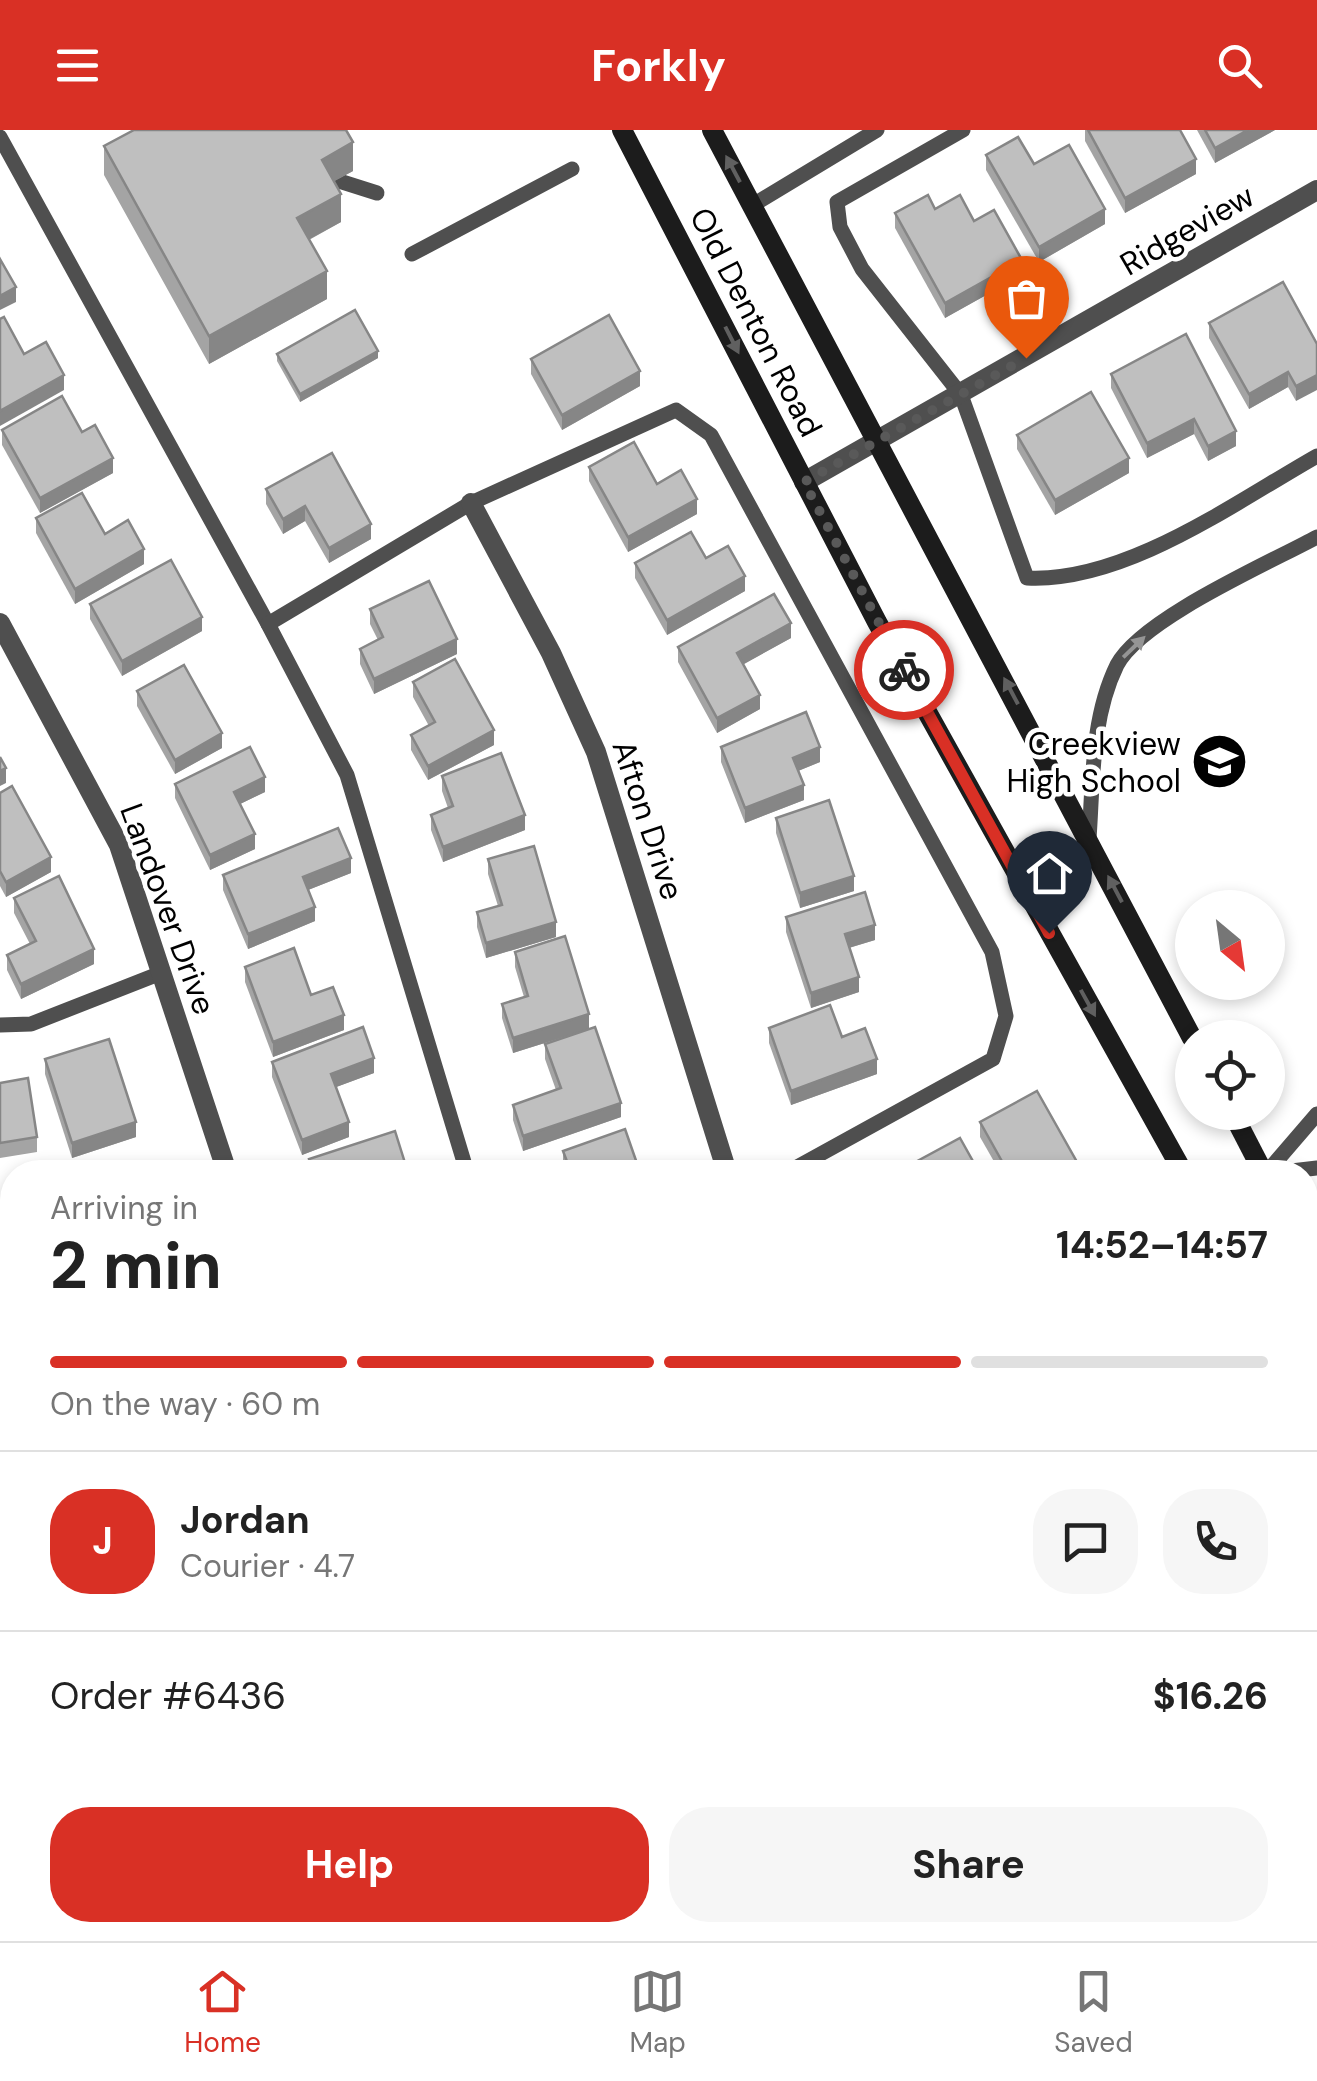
<!DOCTYPE html>
<html lang="en">
<head>
<meta charset="utf-8">
<style>
	:root { --surface:#fff; --page:#f6f6f6; --text:#222; --muted:#767676; --line:#e0e0e0; --accent:#d93025 }
	body { margin:0; font-family:"DM Sans",sans-serif; background:var(--page); color:var(--text); height:100vh; display:flex; flex-direction:column; font-size:38px; white-space:nowrap }
	* { box-sizing:border-box; margin:0 }
	p { font-size:32px; color:var(--muted) }
	.icon { flex:none; width:55px; height:55px; fill:none; stroke:currentColor; stroke-width:2; stroke-linecap:round; stroke-linejoin:round }
	.map { position:relative; flex:1; overflow:hidden }
	.panel { position:absolute; left:0px; top:1030px; width:1318px; height:782px; display:flex; flex-direction:column; background:var(--surface); border-radius:40px 40px 0 0; box-shadow:0 5px 15px #0003 }
	.panel>* { flex:none }
	.needle { width:65px; rotate:151deg }
	.controls { position:absolute; left:1175px; top:760px; display:grid; gap:20px }
	.controls a { display:grid; place-items:center; width:110px; height:110px; border-radius:50%; background:var(--surface); box-shadow:0 5px 15px #0003; font-size:50px }
	.pin { position:absolute; display:grid; place-items:center; width:85px; height:85px; color:#fff; margin:-102px -42px; border-radius:50% 50% 50% 0; rotate:-45deg; box-shadow:0 0 10px #0007 }
	.pin .icon { rotate:45deg }
	.courier { position:absolute; display:grid; place-items:center; width:100px; height:100px; margin:-50px; border:8px solid #d93025; border-radius:50%; background:#fff; color:#222; box-shadow:0 2px 12px #0007 }
	.summary em { font-style:normal; font-weight:700 }
	.summary div { display:flex; flex-direction:column-reverse }
	.summary { display:flex; align-items:center; justify-content:space-between; height:170px; padding:0 50px }
	h1 { font-size:65px; font-weight:700; line-height:75px }
	.bar { display:grid; grid-template-columns:repeat(4,1fr); gap:15px 10px; align-content:center; height:120px; padding:0 50px }
	.bar i { height:12px; border-radius:8px; background:var(--line) }
	.bar .active { background:var(--accent) }
	.bar p { grid-column:span 4 }
	.line { display:flex; align-items:center; gap:25px; padding:0 50px; border-top:2px solid var(--line) }
	.line div { flex:1 }
	.round { display:grid; place-items:center; flex:none; width:105px; height:105px; border-radius:40px; background:var(--page) }
	.cta { display:flex; gap:20px; margin-top:auto; padding:20px 50px }
	.cta a { flex:1; height:115px; border-radius:40px; background:var(--accent); color:#fff; font-size:40px; font-weight:700; line-height:115px; text-align:center }
	.cta a+a { background:var(--page); color:var(--text) }
	header { display:flex; justify-content:space-between; align-items:center; height:130px; padding:0 50px; background:var(--accent); color:#fff; font-size:45px; font-weight:700 }
	.dock { display:flex; justify-content:space-around; align-items:center; height:140px; border-top:2px solid var(--line); background:var(--surface); font-size:28px; color:var(--muted) }
	.dock a { display:grid; justify-items:center; gap:5px }
	.dock .active { color:var(--accent) }
	.map>svg:first-child { display:block }
	.lines { fill:none; stroke-linecap:round; stroke-linejoin:round }
	.service { stroke:#4f4f4f; stroke-width:15 }
	.minor { stroke:#4f4f4f; stroke-width:20 }
	.tertiary { stroke:#4f4f4f; stroke-width:20 }
	.secondary { stroke:#1c1c1c; stroke-width:20 }
	.wall { fill:#a4a4a4 }
	.shaded-wall { fill:#868686 }
	.building { fill:#bfbfbf; stroke:#868686; stroke-width:2.5 }
	.oneway { fill:#606060 }
	.oneway2 { fill:#959595 }
	.done { stroke:#595959; stroke-width:10; stroke-dasharray:0 18 }
	.route { stroke:#d93025; stroke-width:12 }
	.labels { text-anchor:middle; stroke-width:9; stroke-linejoin:round; paint-order:stroke }
	.street-label { font-size:32px; fill:#000; stroke:#fff }
	.poi-label { font-size:32px; fill:#000; stroke:#fff; text-anchor:end }
</style>
</head>
<body>
<header><svg class="icon" aria-label="menu" viewBox="0 0 24 24"><path d="M4 6h16M4 12h16M4 18h16"/></svg>Forkly<svg class="icon" aria-label="search" viewBox="0 0 24 24"><circle cx="10" cy="10" r="6"/><path d="M15 15l6 6"/></svg></header>
<div class="map">
<svg width="1317" height="1811" viewBox="0 0 1317 1811">
	<rect width="100%" height="100%" fill="#fff"/>
	<g class="lines">
		<g class="service">
			<path d="M963,0l-126,72 3,25 22,42 99,126 66,183c98,5 207,-75 290,-122"/>
			<polyline points="0,7 268,494"/>
			<polyline points="336,50 377,63"/>
			<polyline points="753,75 877,0"/>
			<polyline points="412,124 572,39"/>
			<path d="M1089,709c4,-57 2,-121 28,-174 24,-46 152,-102 200,-128"/>
			<polyline points="0,895 31,894 161,843"/>
			<polyline points="467,1042 347,645 268,494 471,373 676,280 711,305 992,822 1006,886 993,929 788,1042"/>
			<polyline points="1267,1042 1317,984"/>
			<polyline points="1283,1042 1317,1038"/>
			<polyline points="0,1335 12,1333"/>
			<polyline points="1305,1632 1317,1655"/>
			<polyline points="49,1811 126,1800"/>
			<polyline points="1300,1811 1317,1801"/>
		</g>
		<g class="minor">
			<polyline points="804,352 1317,60"/>
			<polyline points="471,373 551,523 596,622 727,1042"/>
			<polyline points="0,493 119,715 227,1042"/>
			<polyline points="0,1114 12,1113"/>
			<polyline points="847,1811 867,1800"/>
		</g>
		<polyline class="tertiary" points="0,1581 12,1579"/>
		<g class="secondary">
			<polyline points="622,0 877,492 1183,1042"/>
			<polyline points="712,0 1192,908"/>
			<polyline points="1232,982 1263,1042"/>
			<polyline points="1305,1118 1317,1138"/>
			<polyline points="1305,1268 1317,1290"/>
		</g>
	</g>
	<g class="wall">
		<polygon points="1085,0 1180,0 1196,44 1125,83 1085,11"/>
		<polygon points="1197,0 1275,0 1215,33"/>
		<polygon points="104,16 353,41 334,51 341,92 309,110 327,169 209,234 104,45"/>
		<polygon points="986,25 1034,34 1105,94 1039,132 986,40"/>
		<polygon points="935,79 974,91 1022,145 945,188 895,98 895,83"/>
		<polygon points="1209,193 1317,214 1296,271 1288,257 1249,279 1209,208"/>
		<polygon points="1186,204 1236,316 1208,331 1194,304 1147,328 1111,258 1111,244"/>
		<polygon points="277,224 378,228 300,272 277,231"/>
		<polygon points="531,229 640,256 562,300 531,244"/>
		<polygon points="2,300 82,302 113,343 40,383 2,315"/>
		<polygon points="1017,305 1129,343 1055,385 1017,319"/>
		<polygon points="332,323 371,409 329,433 305,391 283,404 266,374 266,359"/>
		<polygon points="589,337 657,354 697,384 628,422 589,351"/>
		<polygon points="36,388 105,404 144,434 75,474 36,403"/>
		<polygon points="706,428 745,461 667,505 635,448 635,433"/>
		<polygon points="90,474 202,501 122,546 90,489"/>
		<polygon points="370,479 457,524 374,564 360,534 360,519 378,510 370,494"/>
		<polygon points="791,508 743,534 760,579 717,603 678,532 678,517"/>
		<polygon points="413,552 494,615 428,650 411,620 411,605 429,596 413,567"/>
		<polygon points="137,561 222,618 175,644 137,576"/>
		<polygon points="721,617 820,632 798,641 804,670 745,693 721,632"/>
		<polygon points="442,646 525,700 443,732 431,700 431,685 448,678 442,661"/>
		<polygon points="175,654 265,662 240,674 255,719 210,740 175,668"/>
		<polygon points="0,663 51,742 6,767 0,756"/>
		<polygon points="776,688 854,761 800,778 776,703"/>
		<polygon points="488,729 556,807 486,828 477,797 477,782 498,776 488,744"/>
		<polygon points="351,743 308,760 315,791 248,819 223,760 223,745"/>
		<polygon points="14,768 94,834 21,869 7,840 7,825 30,814 14,783"/>
		<polygon points="786,787 875,810 849,818 859,862 811,878 786,802"/>
		<polygon points="515,822 589,899 513,923 502,888 502,874 524,867 515,837"/>
		<polygon points="245,837 311,865 344,900 273,927 245,852"/>
		<polygon points="769,898 877,944 791,975 769,913"/>
		<polygon points="545,914 621,987 523,1021 513,990 513,975 556,960 545,929"/>
		<polygon points="45,929 136,1007 72,1028 45,944"/>
		<polygon points="272,932 374,943 336,957 349,1007 302,1025 272,947"/>
		<polygon points="0,953 37,1007 37,1022 0,1028"/>
		<polygon points="980,992 1077,1042 1000,1042 980,1007"/>
		<polygon points="563,1021 640,1042 565,1042 563,1036"/>
		<polygon points="12,1379 12,1482 0,1430 0,1382"/>
		<polygon points="469,1800 538,1800 542,1811 472,1811"/>
		<polygon points="568,1800 642,1800 642,1807 633,1811 573,1811"/>
		<polygon points="1110,1800 1192,1800 1192,1806 1184,1811 1117,1811"/>
		<polygon points="1230,1800 1270,1800 1250,1811 1236,1811"/>
	</g>
	<g class="shaded-wall">
		<polygon points="1248,0 1275,0 1215,33 1215,18"/>
		<polygon points="353,12 353,41 322,58 322,30"/>
		<polygon points="1196,29 1196,44 1125,83 1125,68"/>
		<polygon points="341,64 341,92 297,116 297,88"/>
		<polygon points="1105,79 1105,94 1039,132 1039,117"/>
		<polygon points="1022,130 1022,145 945,188 945,173"/>
		<polygon points="327,141 327,169 209,234 209,206"/>
		<polygon points="16,157 16,172 0,180 0,166"/>
		<polygon points="378,221 378,228 300,272 300,264"/>
		<polygon points="640,241 640,256 562,300 562,285"/>
		<polygon points="1288,242 1288,257 1249,279 1249,264"/>
		<polygon points="64,245 64,260 0,296 0,281"/>
		<polygon points="1317,245 1317,260 1296,271 1296,256"/>
		<polygon points="1194,289 1194,304 1147,328 1147,313"/>
		<polygon points="1236,301 1236,316 1208,331 1208,316"/>
		<polygon points="113,328 113,343 40,383 40,368"/>
		<polygon points="1129,328 1129,343 1055,385 1055,370"/>
		<polygon points="697,369 697,384 628,422 628,407"/>
		<polygon points="305,376 305,391 283,404 283,389"/>
		<polygon points="371,394 371,409 329,433 329,418"/>
		<polygon points="144,419 144,434 75,474 75,459"/>
		<polygon points="745,446 745,461 667,505 667,490"/>
		<polygon points="202,487 202,501 122,546 122,531"/>
		<polygon points="791,493 791,508 737,538 737,523"/>
		<polygon points="457,509 457,524 374,564 374,549"/>
		<polygon points="760,565 760,579 717,603 717,588"/>
		<polygon points="494,600 494,615 428,650 428,636"/>
		<polygon points="222,603 222,618 175,644 175,630"/>
		<polygon points="820,617 820,632 793,643 793,628"/>
		<polygon points="6,638 6,653 0,656 0,641"/>
		<polygon points="265,647 265,662 234,677 234,662"/>
		<polygon points="804,655 804,670 745,693 745,678"/>
		<polygon points="525,685 525,700 443,732 443,717"/>
		<polygon points="255,704 255,719 210,740 210,725"/>
		<polygon points="51,727 51,742 6,767 6,752"/>
		<polygon points="351,728 351,743 303,762 303,747"/>
		<polygon points="854,746 854,761 800,778 800,763"/>
		<polygon points="315,777 315,791 248,819 248,804"/>
		<polygon points="556,792 556,807 486,828 486,813"/>
		<polygon points="875,795 875,810 845,819 845,804"/>
		<polygon points="94,819 94,834 21,869 21,854"/>
		<polygon points="859,847 859,862 811,878 811,863"/>
		<polygon points="589,884 589,899 513,923 513,908"/>
		<polygon points="344,885 344,900 273,927 273,912"/>
		<polygon points="374,928 374,943 331,959 331,944"/>
		<polygon points="877,929 877,944 791,975 791,961"/>
		<polygon points="621,973 621,987 523,1021 523,1006"/>
		<polygon points="136,992 136,1007 72,1028 72,1013"/>
		<polygon points="349,992 349,1007 302,1025 302,1010"/>
		<polygon points="1077,1032 1077,1042 1058,1042"/>
		<polygon points="405,1033 405,1042 389,1042 389,1039"/>
		<polygon points="10,1255 10,1270 0,1272 0,1257"/>
		<polygon points="625,1800 642,1800 642,1807 633,1811 602,1811"/>
		<polygon points="1177,1800 1192,1800 1192,1806 1184,1811 1157,1811"/>
		<polygon points="1243,1800 1270,1800 1250,1811 1239,1811 1239,1802"/>
	</g>
	<g class="building">
		<polygon points="134,0 346,0 353,12 322,30 341,64 297,88 327,141 209,206 104,16"/>
		<polygon points="1088,0 1180,0 1196,29 1125,68"/>
		<polygon points="1205,0 1248,0 1215,18"/>
		<polygon points="1018,7 1034,34 1069,15 1105,79 1039,117 986,25"/>
		<polygon points="928,65 935,79 960,65 974,91 994,80 1022,130 945,173 895,83"/>
		<polygon points="0,129 16,157 0,166"/>
		<polygon points="1283,152 1317,214 1317,245 1296,256 1288,242 1249,264 1209,193"/>
		<polygon points="355,180 378,221 300,264 277,224"/>
		<polygon points="609,185 640,241 562,285 531,229"/>
		<polygon points="4,187 24,224 46,212 64,245 0,281 0,189"/>
		<polygon points="1186,204 1236,301 1208,316 1194,289 1147,313 1111,244"/>
		<polygon points="1091,262 1129,328 1055,370 1017,305"/>
		<polygon points="62,266 82,302 95,295 113,328 40,368 2,300"/>
		<polygon points="634,312 657,354 681,340 697,369 628,407 589,337"/>
		<polygon points="332,323 371,394 329,418 305,376 283,389 266,359"/>
		<polygon points="82,363 105,404 128,390 144,419 75,459 36,388"/>
		<polygon points="691,402 706,428 728,416 745,446 667,490 635,433"/>
		<polygon points="171,430 202,487 122,531 90,474"/>
		<polygon points="429,451 457,509 374,549 360,519 383,507 370,479"/>
		<polygon points="774,464 791,493 737,523 760,565 717,588 678,517"/>
		<polygon points="455,529 494,600 428,636 411,605 435,592 413,552"/>
		<polygon points="184,535 222,603 175,630 137,561"/>
		<polygon points="806,582 820,617 793,628 804,655 745,678 721,617"/>
		<polygon points="250,617 265,647 234,662 255,704 210,725 175,654"/>
		<polygon points="501,623 525,685 443,717 431,685 453,676 442,646"/>
		<polygon points="0,627 6,638 0,641"/>
		<polygon points="12,656 51,727 6,752 0,741 0,663"/>
		<polygon points="829,670 854,746 800,763 776,688"/>
		<polygon points="338,698 351,728 303,747 315,777 248,804 223,745"/>
		<polygon points="534,716 556,792 486,813 477,782 502,775 488,729"/>
		<polygon points="59,746 94,819 21,854 7,825 36,811 14,768"/>
		<polygon points="865,762 875,795 845,804 859,847 811,863 786,787"/>
		<polygon points="565,806 589,884 513,908 502,874 528,866 515,822"/>
		<polygon points="294,818 311,865 333,857 344,885 273,912 245,837"/>
		<polygon points="830,875 842,907 865,898 877,929 791,961 769,898"/>
		<polygon points="363,897 374,928 331,944 349,992 302,1010 272,932"/>
		<polygon points="595,897 621,973 523,1006 513,975 561,958 545,914"/>
		<polygon points="109,909 136,992 72,1013 45,929"/>
		<polygon points="28,948 37,1007 0,1013 0,953"/>
		<polygon points="1037,961 1077,1032 1058,1042 1037,1042 1036,1041 1033,1042 1008,1042 980,992"/>
		<polygon points="625,999 640,1042 571,1042 563,1021"/>
		<polygon points="395,1001 405,1033 389,1039 390,1042 313,1042 309,1029"/>
		<polygon points="960,1008 979,1042 897,1042"/>
		<polygon points="0,1218 10,1255 0,1257"/>
		<polygon points="12,1379 12,1468 0,1415 0,1382"/>
		<polygon points="368,1800 414,1800 418,1811 349,1811 348,1808"/>
		<polygon points="473,1800 538,1800 542,1811 476,1811"/>
		<polygon points="575,1800 625,1800 602,1811 580,1811"/>
		<polygon points="985,1800 1058,1800 1064,1811 989,1811 983,1801"/>
		<polygon points="1119,1800 1177,1800 1157,1811 1125,1811"/>
		<polygon points="325,1806 326,1811 302,1811"/>
	</g>
	<defs><path id="oneway-solid" d="M-6-.8H1V-3.2L6.5 0L1 3.2V.8H-6Z" transform="scale(2.5)"/></defs>
	<g class="oneway">
		<use href="#oneway-solid" transform="translate(733 39) rotate(-118)"/>
		<use href="#oneway-solid" transform="translate(732 210) rotate(63)"/>
		<use href="#oneway-solid" transform="translate(1011 561) rotate(-118)"/>
		<use href="#oneway-solid" transform="translate(1115 759) rotate(-118)"/>
		<use href="#oneway-solid" transform="translate(1088 873) rotate(61)"/>
	</g>
	<use class="oneway2" href="#oneway-solid" transform="translate(1134 517) rotate(-44)"/>
	<g class="lines">
		<polyline class="done" points="904,540 804,352 1026,228"/>
		<polyline class="route" points="904,540 1049,803"/>
	</g>
	<defs>
		<symbol id="school-disc" viewBox="-11 -11 22 22"><circle r="9.5" fill="#000" stroke="#fff"/><path d="M0-5L7-2L0 1L-7-2ZM-4 1L0 2.5L4 1V4Q0 6-4 4Z" fill="#fff"/></symbol>
	</defs>
	<g fill-rule="evenodd">
		<use href="#school-disc" x="1188" y="600" width="63" height="63"/>
	</g>
	<g class="labels">
		<g class="street-label">
			<text transform="translate(1187 100) rotate(-30)" y="11">Ridgeview</text>
			<text transform="translate(756 192) rotate(63)" y="11">Old Denton Road</text>
			<text transform="translate(648 690) rotate(72)" y="11">Afton Drive</text>
			<text transform="translate(168 779) rotate(70)" y="11">Landover Drive</text>
		</g>
		<g class="poi-label">
			<text x="1181" y="625">Creekview<tspan x="1181" dy="37">High School</tspan></text>
		</g>
	</g>
</svg>
<div class="controls">
<a><svg class="needle" viewBox="-14 -14 28 28"><path d="M0-13l5 13h-10z" fill="#e53935"/><path d="M0 13l5-13h-10z" fill="#767676"/></svg></a>
<a><svg class="icon" aria-label="locate" viewBox="0 0 24 24"><circle cx="12" cy="12" r="6"/><path d="M12 2v4M12 18v4M2 12h4M18 12h4"/></svg></a>
</div>
<div class="pin" style="left:1026px;top:228px;background:#ea580c"><svg class="icon" aria-label="bag" viewBox="0 0 24 24"><path d="M5 8h14l-1 12H6zM9 8a3 3 0 0 1 6 0"/></svg></div>
<div class="pin" style="left:1049px;top:803px;background:#1f2937"><svg class="icon" aria-label="home" viewBox="0 0 24 24"><path d="M3 11l9-7 9 7M6 9v11h12V9"/></svg></div>
<div class="courier" style="left:904px;top:540px"><svg class="icon" aria-label="bike" viewBox="0 0 24 24"><circle cx="6" cy="16" r="4"/><circle cx="18" cy="16" r="4"/><path d="M6 16l4-8h5l3 8M10 8l3 8H6M13 5h3"/></svg></div>
<section class="panel">
<div class="summary"><div><h1>2 min</h1><p>Arriving in</p></div><em>14:52–14:57</em></div>
<div class="bar"><i class="active"></i><i class="active"></i><i class="active"></i><i></i><p>On the way · 60 m</p></div>
<div class="line" style="height:180px"><b class="round" style="background:var(--accent);color:#fff">J</b><div><b>Jordan</b><p>Courier · 4.7</p></div><a class="round"><svg class="icon" aria-label="chat" viewBox="0 0 24 24"><path d="M4 5h16v11H9l-5 4z"/></svg></a><a class="round"><svg class="icon" aria-label="phone" viewBox="0 0 24 24"><path d="M5 4h4l2 5-3 2q2 4 5 5l2-3 5 2v4C11 20 4 13 5 4z"/></svg></a></div>
<div class="line" style="height:130px"><div>Order #6436</div><b>$16.26</b></div>
<div class="cta"><a>Help</a><a>Share</a></div>
</section>
</div>
<nav class="dock">
<a class="active"><svg class="icon" aria-label="home" viewBox="0 0 24 24"><path d="M3 11l9-7 9 7M6 9v11h12V9"/></svg>Home</a>
<a><svg class="icon" aria-label="map" viewBox="0 0 24 24"><path d="M3 6l6-2 6 2 6-2v14l-6 2-6-2-6 2zM9 4v14M15 6v14"/></svg>Map</a>
<a><svg class="icon" aria-label="saved" viewBox="0 0 24 24"><path d="M7 4h10v16l-5-4-5 4z"/></svg>Saved</a>
</nav>
</body>
</html>
